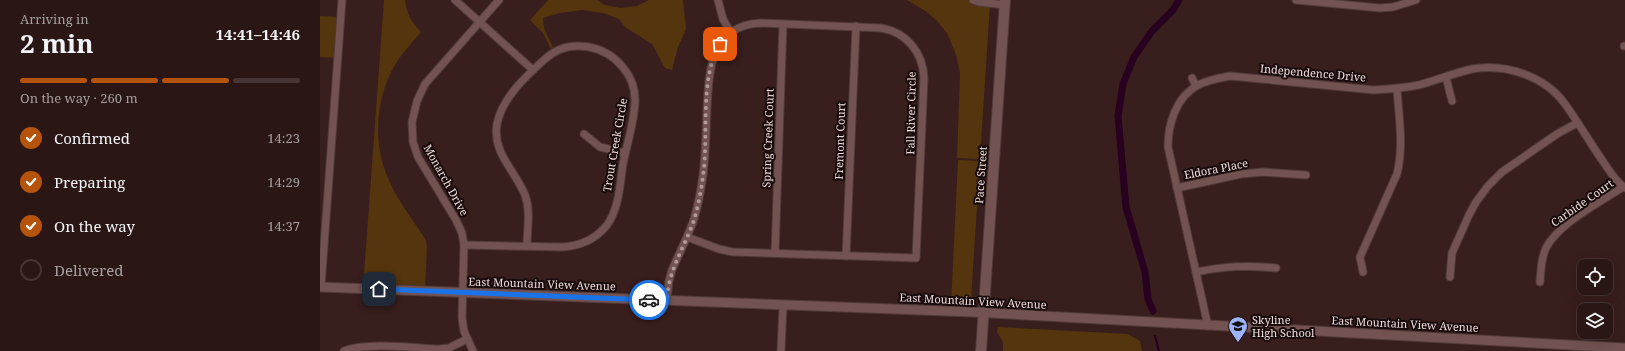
<!DOCTYPE html>
<html lang="en">
<head>
<meta charset="utf-8">
<style>
	:root { --surface:#2a1615; --page:#321f1e; --text:#f1f3f6; --muted:#a59fa0; --line:#463534; --accent:#b45309 }
	body { margin:0; font-family:"Noto Serif",serif; background:var(--page); color:var(--text); height:100vh; display:flex; flex-direction:column; font-size:15px; white-space:nowrap }
	* { box-sizing:border-box; margin:0 }
	p { font-size:13px; color:var(--muted) }
	.icon { flex:none; width:22px; height:22px; fill:none; stroke:currentColor; stroke-width:2; stroke-linecap:round; stroke-linejoin:round }
	.map { position:relative; flex:1; overflow:hidden }
	.side { display:flex; flex-direction:column; background:var(--surface); width:320px }
	.side>* { flex:none }
	.tools { position:absolute; left:1257px; top:259px; display:grid; gap:8px }
	.tools a { display:grid; place-items:center; width:36px; height:36px; border-radius:8px; background:var(--surface); box-shadow:0 4px 16px #0002,0 0 0 1px var(--line); font-size:20px }
	.pin { position:absolute; display:grid; place-items:center; width:34px; height:34px; color:#fff; margin:-17px; border-radius:8px; box-shadow:0 2px 6px #0006 }
	.courier { position:absolute; display:grid; place-items:center; width:40px; height:40px; margin:-20px; border:3px solid #1a73e8; border-radius:50%; background:#fff; color:#222; box-shadow:0 1px 5px #0007 }
	.summary em { font-style:normal; font-weight:700 }
	.summary div { display:flex; flex-direction:column-reverse }
	.summary { display:flex; align-items:center; justify-content:space-between; height:68px; padding:0 20px }
	h1 { font-size:26px; font-weight:700; line-height:30px }
	.bar { display:grid; grid-template-columns:repeat(4,1fr); gap:6px 4px; align-content:center; height:48px; padding:0 20px }
	.bar i { height:5px; border-radius:3px; background:var(--line) }
	.bar .selected { background:var(--accent) }
	.bar p { grid-column:span 4 }
	ol { padding:0 20px; list-style:none }
	li { display:flex; align-items:center; gap:12px; height:44px }
	li p { margin-inline-start:auto }
	li .icon { padding:4px; border-radius:50%; background:var(--accent); color:#fff; stroke-width:4 }
	li:last-child { color:var(--muted) }
	li i { width:22px; height:22px; border:2px solid var(--line); border-radius:50% }
	main { display:flex; flex:1; min-height:0 }
	.map>svg:first-child { display:block }
	.green { fill:#54350d }
	.lines { fill:none; stroke-linecap:round; stroke-linejoin:round }
	.stream { stroke:#280120; stroke-width:2 }
	.canal { stroke:#280120; stroke-width:7 }
	.minor-casing { stroke:#503a39; stroke-width:9 }
	.tertiary-casing { stroke:#503a39; stroke-width:11 }
	.secondary-casing { stroke:#503a39; stroke-width:12 }
	.minor { stroke:#725351; stroke-width:7 }
	.tertiary { stroke:#725351; stroke-width:9 }
	.secondary { stroke:#725351; stroke-width:10 }
	.done { stroke:#b09a98; stroke-width:4; stroke-dasharray:0 7.2 }
	.route { stroke:#1a73e8; stroke-width:5 }
	.labels { text-anchor:middle; stroke-width:4; stroke-linejoin:round; paint-order:stroke }
	.street-label { font-size:11px; fill:#f0dddb; stroke:#170b0b }
	.poi-label { font-size:11px; fill:#f0dddb; stroke:#170b0b; text-anchor:start }
</style>
</head>
<body>
<main>
<section class="side">
<div class="summary"><div><h1>2 min</h1><p>Arriving in</p></div><em>14:41–14:46</em></div>
<div class="bar"><i class="selected"></i><i class="selected"></i><i class="selected"></i><i></i><p>On the way · 260 m</p></div>
<ol>
<li><svg class="icon" aria-label="check" viewBox="0 0 24 24"><path d="M5 12l5 5 9-10"/></svg>Confirmed<p>14:23</p></li>
<li><svg class="icon" aria-label="check" viewBox="0 0 24 24"><path d="M5 12l5 5 9-10"/></svg>Preparing<p>14:29</p></li>
<li><svg class="icon" aria-label="check" viewBox="0 0 24 24"><path d="M5 12l5 5 9-10"/></svg>On the way<p>14:37</p></li>
<li><i></i>Delivered</li>
</ol>
</section>
<div class="map">
<svg width="1305" height="351" viewBox="0 0 1305 351">
	<rect width="100%" height="100%" fill="#381e1c"/>
	<g class="green">
		<path d="M64,0h21c2,14 6,22 16,32 -8,10 -18,20 -25,31 -20,33 -24,79 -8,115 9,22 25,42 38,62l1,7 -2,44 -62,-3z"/>
		<polygon points="228,0 277,0 285,5 300,8 317,6 329,0 363,0 366,29 358,47 352,70 345,68 332,44 305,27 299,19 283,13 262,10 240,13 223,18 224,28 235,52 233,53 223,33 210,20"/>
		<polygon points="587,0 653,0 670,4 660,159 637,158 640,73 636,55 627,33 617,21 607,12"/>
		<polygon points="0,16 21,17 18,58 0,57"/>
		<path d="M638,160l22,1 -9,139c-6,6 -12,5 -20,5z"/>
		<polygon points="678,327 808,334 820,341 822,351 683,351 683,342 677,332"/>
	</g>
	<g class="lines">
		<polyline class="stream" points="835,336 839,351"/>
		<polyline class="canal" points="833,311 828,299 825,272 806,207 798,116 803,84 814,57 832,31 853,10 859,0"/>
		<defs>
			<g id="minor">
				<polyline points="135,0 213,70"/>
				<polyline points="398,0 403,19 411,33"/>
				<polyline points="653,0 659,2 685,5"/>
				<polyline points="976,0 1060,8 1073,7 1096,0"/>
				<polyline points="1304,46 1305,46"/>
				<polyline points="1126,77 1132,101"/>
				<polyline points="872,78 876,86"/>
				<polyline points="264,134 280,147 305,153"/>
				<polyline points="857,188 921,174 943,172 986,175"/>
				<path d="M144,245l98,2c18,-1 34,-8 45,-22 12,-16 13,-41 16,-61 4,-20 11,-41 12,-62 1,-27 -20,-50 -46,-55 -17,-3 -32,1 -44,12 -19,17 -43,39 -48,65 -5,29 18,46 28,71 6,16 2,34 2,51"/>
				<polyline points="455,253 463,24"/>
				<polyline points="526,256 536,26"/>
				<path d="M876,272c30,-6 49,-7 80,-4"/>
				<path d="M1043,272l-3,-15 37,-83c7,-29 2,-55 0,-85"/>
				<polyline points="1130,277 1132,253 1149,215 1156,202 1168,186 1182,172 1237,134 1257,123"/>
				<path d="M1220,282c1,-12 1,-24 6,-34 12,-24 54,-46 77,-61"/>
				<polyline points="1,287 22,0"/>
				<path d="M347,300l2,-19 3,-11c7,-16 15,-32 21,-48 5,-15 8,-32 10,-47 3,-23 3,-45 4,-67 2,-39 4,-82 53,-85l121,5c25,4 42,24 43,50l-8,180 -183,-6 -14,-3 -32,-12"/>
				<path d="M888,326l-40,-179c0,-23 8,-50 30,-62 10,-5 21,-7 32,-9l144,14c16,-1 30,-2 45,-5 18,-5 35,-12 53,-16 33,-6 73,7 93,35 13,18 24,37 37,56 7,10 13,21 23,28"/>
				<path d="M24,351c23,-9 70,-3 95,-2l10,-1 18,-9"/>
				<polyline points="153,351 144,331 142,318 144,245 142,233 136,220 98,157 93,142 92,122 97,101 105,84 179,0"/>
				<polyline points="461,351 463,305"/>
			</g>
			<polyline id="tertiary" points="0,287 652,312 1305,348"/>
			<polyline id="secondary" points="661,351 685,0"/>
		</defs>
		<use href="#minor" class="minor-casing"/>
		<use href="#tertiary" class="tertiary-casing"/>
		<use href="#secondary" class="secondary-casing"/>
		<use href="#minor" class="minor"/>
		<use href="#tertiary" class="tertiary"/>
		<use href="#secondary" class="secondary"/>
	</g>
	<g class="lines">
		<path class="done" d="M329,300h18c1,-29 16,-50 26,-77 5,-15 8,-32 10,-47 6,-40 -4,-98 17,-132"/>
		<polyline class="route" points="59,289 329,300"/>
	</g>
	<defs>
		<symbol id="school-pin" viewBox="-11 -11 22 30"><path d="M0 17L-7.5 6A9.5 9.5 0 1 1 7.5 6Z" fill="#9db4fd" stroke="#170b0b"/><path d="M0-5L7-2L0 1L-7-2ZM-4 1L0 2.5L4 1V4Q0 6-4 4Z" fill="#111"/></symbol>
	</defs>
	<g fill-rule="evenodd">
		<use href="#school-pin" x="907" y="315" width="22" height="30"/>
	</g>
	<g class="labels">
		<g class="street-label">
			<text transform="translate(993 73) rotate(5)" y="4">Independence Drive</text>
			<text transform="translate(591 113) rotate(-89)" y="4">Fall River Circle</text>
			<text transform="translate(448 138) rotate(-88)" y="4">Spring Creek Court</text>
			<text transform="translate(520 141) rotate(-88)" y="4">Fremont Court</text>
			<text transform="translate(295 145) rotate(-80)" y="4">Trout Creek Circle</text>
			<text transform="translate(896 169) rotate(-11)" y="4">Eldora Place</text>
			<text transform="translate(661 175) rotate(-86)" y="4">Pace Street</text>
			<text transform="translate(126 180) rotate(61)" y="4">Monarch Drive</text>
			<text transform="translate(1262 203) rotate(-35)" y="4">Carbide Court</text>
			<text transform="translate(222 284) rotate(2)" y="4">East Mountain View Avenue</text>
			<text transform="translate(653 301) rotate(3)" y="4">East Mountain View Avenue</text>
			<text transform="translate(1085 324) rotate(3)" y="4">East Mountain View Avenue</text>
		</g>
		<g class="poi-label">
			<text x="932" y="324">Skyline<tspan x="932" dy="13">High School</tspan></text>
		</g>
	</g>
</svg>
<div class="tools">
<a><svg class="icon" aria-label="locate" viewBox="0 0 24 24"><circle cx="12" cy="12" r="6"/><path d="M12 2v4M12 18v4M2 12h4M18 12h4"/></svg></a>
<a><svg class="icon" aria-label="layers" viewBox="0 0 24 24"><path d="M12 4l9 5-9 5-9-5zM3 14l9 5 9-5"/></svg></a>
</div>
<div class="pin" style="left:400px;top:44px;background:#ea580c"><svg class="icon" aria-label="bag" viewBox="0 0 24 24"><path d="M5 8h14l-1 12H6zM9 8a3 3 0 0 1 6 0"/></svg></div>
<div class="pin" style="left:59px;top:289px;background:#1f2937"><svg class="icon" aria-label="home" viewBox="0 0 24 24"><path d="M3 11l9-7 9 7M6 9v11h12V9"/></svg></div>
<div class="courier" style="left:329px;top:300px"><svg class="icon" aria-label="car" viewBox="0 0 24 24"><path d="M5 17H2v-5l4-1 3-4h7l3 4 3 1v5h-3M9 17h6M6 11h13"/><circle cx="7" cy="17" r="2"/><circle cx="17" cy="17" r="2"/></svg></div>
</div>
</main>
</body>
</html>
